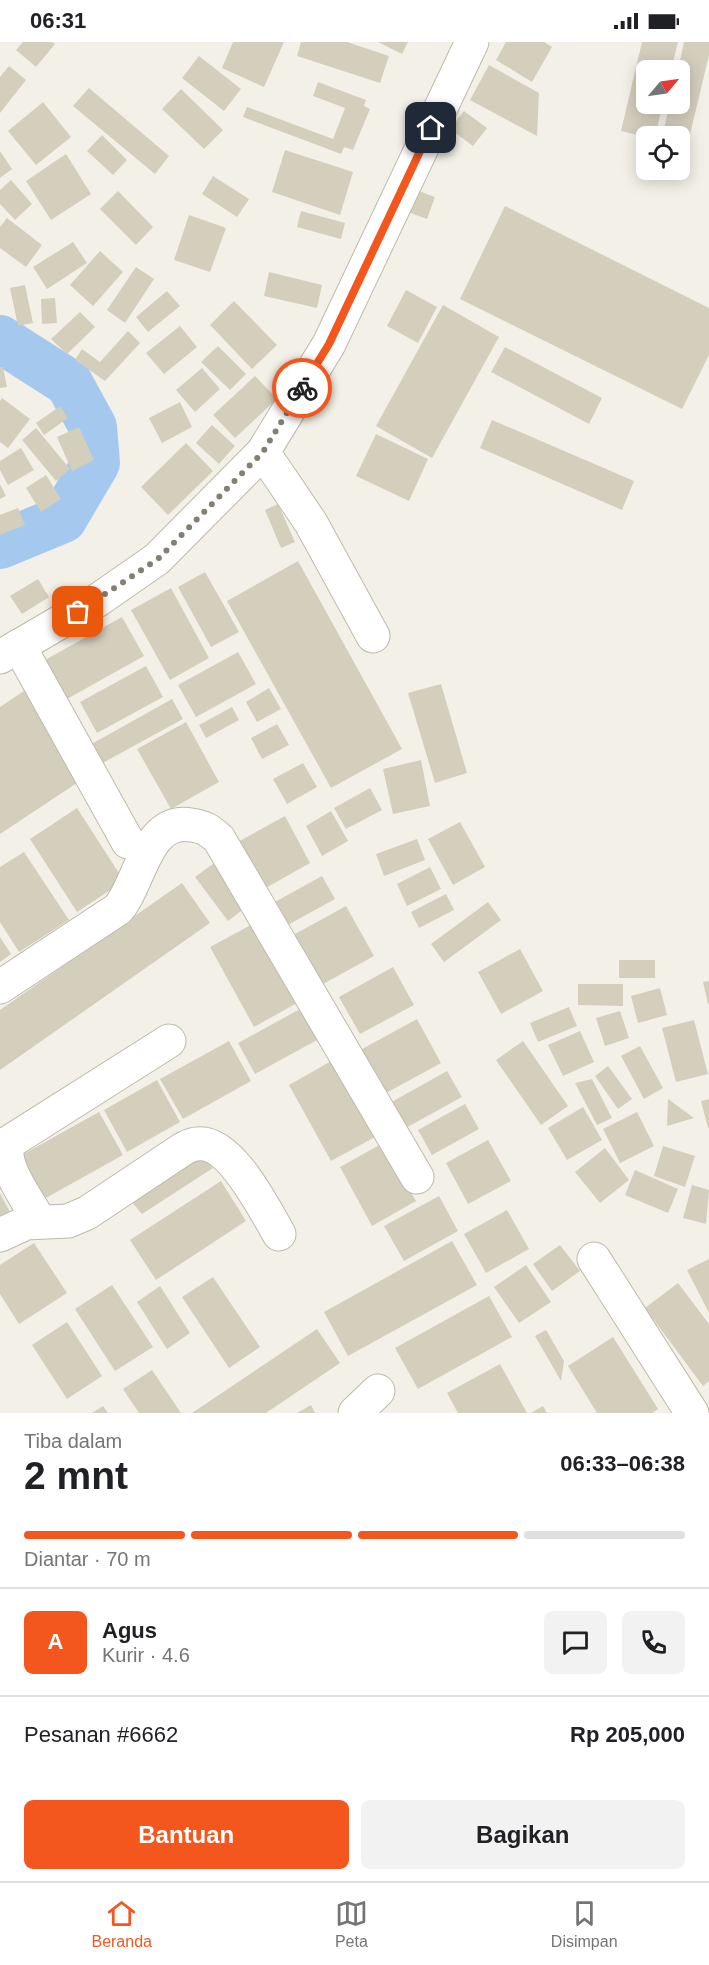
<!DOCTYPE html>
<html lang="id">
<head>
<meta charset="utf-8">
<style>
	:root { --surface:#fff; --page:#f2f2f2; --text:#202124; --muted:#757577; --line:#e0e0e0; --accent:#f3571e }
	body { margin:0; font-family:Helvetica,sans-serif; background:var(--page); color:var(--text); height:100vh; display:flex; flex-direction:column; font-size:22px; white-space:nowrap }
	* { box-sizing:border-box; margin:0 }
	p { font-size:20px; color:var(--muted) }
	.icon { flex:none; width:33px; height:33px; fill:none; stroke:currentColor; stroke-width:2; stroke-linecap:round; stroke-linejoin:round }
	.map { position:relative; height:1371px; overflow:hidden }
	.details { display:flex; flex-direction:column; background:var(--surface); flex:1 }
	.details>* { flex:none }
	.needle { width:39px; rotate:61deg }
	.fabs { position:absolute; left:636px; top:18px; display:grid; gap:12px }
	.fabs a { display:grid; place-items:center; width:54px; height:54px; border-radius:9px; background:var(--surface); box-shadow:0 3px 15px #0003; font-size:30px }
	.pin { position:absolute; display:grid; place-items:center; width:51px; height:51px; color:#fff; margin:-26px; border-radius:12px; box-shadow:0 3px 9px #0006 }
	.courier { position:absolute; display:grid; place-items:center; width:60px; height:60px; margin:-30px; border:4px solid #f3571e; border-radius:50%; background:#fff; color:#222; box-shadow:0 2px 8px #0007 }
	.summary em { font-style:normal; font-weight:800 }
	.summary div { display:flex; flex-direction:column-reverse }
	.summary { display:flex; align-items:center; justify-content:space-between; height:102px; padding:0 24px }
	h1 { font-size:39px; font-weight:800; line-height:45px }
	.bar { display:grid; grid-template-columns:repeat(4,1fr); gap:9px 6px; align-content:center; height:72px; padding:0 24px }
	.bar i { height:8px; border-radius:4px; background:var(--line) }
	.bar .on { background:var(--accent) }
	.bar p { grid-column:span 4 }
	.line { display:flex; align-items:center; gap:15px; padding:0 24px; border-top:2px solid var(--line) }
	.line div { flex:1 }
	.round { display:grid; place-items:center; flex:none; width:63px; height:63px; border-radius:9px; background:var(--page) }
	.cta { display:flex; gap:12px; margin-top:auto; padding:12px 24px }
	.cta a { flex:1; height:69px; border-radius:9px; background:var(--accent); color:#fff; font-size:24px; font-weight:800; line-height:69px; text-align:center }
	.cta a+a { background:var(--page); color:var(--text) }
	.status { display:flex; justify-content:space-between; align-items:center; height:42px; padding:0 30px; background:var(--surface); direction:ltr }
	.status svg { height:16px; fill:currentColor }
	.tab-bar { display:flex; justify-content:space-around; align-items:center; height:84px; border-top:2px solid var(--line); background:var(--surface); font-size:16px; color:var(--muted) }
	.tab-bar a { display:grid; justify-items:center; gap:3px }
	.tab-bar .on { color:var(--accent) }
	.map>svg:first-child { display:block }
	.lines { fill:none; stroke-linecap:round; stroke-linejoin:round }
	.river { stroke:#a5c8ee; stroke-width:48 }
	.building { fill:#d4cebd }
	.minor-casing { stroke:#bebaaa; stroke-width:35 }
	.minor { stroke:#fff; stroke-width:33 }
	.done { stroke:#837f74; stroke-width:6; stroke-dasharray:0 10.8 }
	.route { stroke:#f3571e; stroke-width:8 }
</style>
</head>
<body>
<div class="status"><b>06:31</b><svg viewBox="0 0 49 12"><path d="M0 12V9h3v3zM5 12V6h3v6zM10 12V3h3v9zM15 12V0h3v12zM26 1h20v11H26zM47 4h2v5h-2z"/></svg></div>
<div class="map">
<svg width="709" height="1371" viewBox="0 0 709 1371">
	<rect width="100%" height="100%" fill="#f3f1e7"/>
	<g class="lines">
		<polyline class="river" points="0,297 69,341 93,385 96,421 63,477 0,503"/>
	</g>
	<g class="building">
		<polygon points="23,0 52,0 55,2 36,25 16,8"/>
		<polygon points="233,0 284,0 264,45 222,26"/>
		<polygon points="301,0 347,0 389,14 380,41 297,14"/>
		<polygon points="378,0 408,0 402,12"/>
		<polygon points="506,0 544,0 552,5 532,40 496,18"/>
		<polygon points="642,0 678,0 671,28 646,28 646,62 663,62 655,94 646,95 621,89"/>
		<polygon points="684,0 709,0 709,13 686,109 680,107 680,94 662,94 670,62 680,62 678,28"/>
		<polygon points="199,14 241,47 224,69 182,36"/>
		<polygon points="489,23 539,51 537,94 470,58"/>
		<polygon points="9,24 26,38 0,71 0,35"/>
		<polygon points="318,40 366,58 364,64 370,67 353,108 344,105 341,112 243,75 247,65 333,97 345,66 313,54"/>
		<polygon points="89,46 169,114 155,132 73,64"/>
		<polygon points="181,47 223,88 204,107 162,67"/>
		<polygon points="43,60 71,95 36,123 8,89"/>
		<polygon points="464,69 487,86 473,104 450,87"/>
		<polygon points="102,93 127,118 113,133 87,109"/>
		<polygon points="285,108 353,130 340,173 272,150"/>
		<polygon points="0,109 12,127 0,136"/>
		<polygon points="66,112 91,152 51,178 26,139"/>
		<polygon points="213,134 249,157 237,175 202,152"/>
		<polygon points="11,138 32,162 15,178 0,162 0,148"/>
		<polygon points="416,148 435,155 427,177 408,170"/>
		<polygon points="118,149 153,185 136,203 100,167"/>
		<polygon points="505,164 709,266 709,313 682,367 460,257"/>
		<polygon points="301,169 345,181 341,197 297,185"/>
		<polygon points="189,173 226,186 210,230 174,218"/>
		<polygon points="7,176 42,203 26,225 0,206 0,185"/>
		<polygon points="73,200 87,221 47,247 33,225"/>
		<polygon points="100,209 123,230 93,264 70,243"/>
		<polygon points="136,225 154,237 125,281 107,268"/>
		<polygon points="269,230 322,243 317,266 264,254"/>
		<polygon points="25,243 33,281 18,284 10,246"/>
		<polygon points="406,248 437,265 418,301 387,284"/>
		<polygon points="167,249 180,264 148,290 136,275"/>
		<polygon points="55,256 57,281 42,282 41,257"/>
		<polygon points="234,259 277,303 252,327 210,283"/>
		<polygon points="443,263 499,295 432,416 376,384"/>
		<polygon points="80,270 95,285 67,312 51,297"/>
		<polygon points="180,284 197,305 164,332 146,311"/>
		<polygon points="128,289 140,301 105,339 75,318 82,307 100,320"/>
		<polygon points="218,304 246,332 230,348 201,320"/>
		<polygon points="505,305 602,356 589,382 491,330"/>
		<polygon points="0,325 3,325 7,345 0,346"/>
		<polygon points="202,326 220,347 195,370 176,348"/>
		<polygon points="255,334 277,357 235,396 213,373"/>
		<polygon points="2,356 30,377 8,406 0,400 0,359"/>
		<polygon points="180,360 192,385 162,401 149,376"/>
		<polygon points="60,364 68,376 44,393 36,381"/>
		<polygon points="492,378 634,439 622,468 480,406"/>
		<polygon points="212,383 235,404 219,422 196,401"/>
		<polygon points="79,385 94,418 72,429 57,395"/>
		<polygon points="36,386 70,427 56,439 22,398"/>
		<polygon points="376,392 428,417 409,459 356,434"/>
		<polygon points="186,401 213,429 168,473 141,445"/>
		<polygon points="21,406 34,428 8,443 0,428 0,419"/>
		<polygon points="46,433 61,457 41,470 26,446"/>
		<polygon points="0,442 6,454 0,457"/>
		<polygon points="278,462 295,500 281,506 265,468"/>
		<polygon points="18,466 25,483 0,493 0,473"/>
		<polygon points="298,519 402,707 331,746 227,559"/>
		<polygon points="205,530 239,590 211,605 178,545"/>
		<polygon points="38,537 49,555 22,572 10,554"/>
		<polygon points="171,546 209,616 170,638 131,568"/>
		<polygon points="122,575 144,614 67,657 45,618"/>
		<polygon points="238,610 256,642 196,675 178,643"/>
		<polygon points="146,624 163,655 97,691 80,660"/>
		<polygon points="441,642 467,731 435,741 408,651"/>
		<polygon points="269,646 281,667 257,680 246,660"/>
		<polygon points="27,647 86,735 0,792 0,665"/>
		<polygon points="172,657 183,677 99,723 88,704"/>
		<polygon points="232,665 239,678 206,696 199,683"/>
		<polygon points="186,680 219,740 171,767 137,707"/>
		<polygon points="277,682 289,703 262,717 251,696"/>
		<polygon points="421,718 430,764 393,772 383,727"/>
		<polygon points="303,721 317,745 287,762 273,737"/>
		<polygon points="370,746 382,768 346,787 334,766"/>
		<polygon points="77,766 124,839 77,870 30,797"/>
		<polygon points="331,769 348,799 322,814 306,784"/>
		<polygon points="285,774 310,821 262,848 236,801"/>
		<polygon points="460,780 485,825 453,843 428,797"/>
		<polygon points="417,797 425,818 384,834 376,812"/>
		<polygon points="24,810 69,878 19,910 0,880 0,825"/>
		<polygon points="217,819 249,863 228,879 195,835"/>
		<polygon points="430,825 441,847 407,864 397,842"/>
		<polygon points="322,834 335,857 286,884 273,861"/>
		<polygon points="182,841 210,881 0,1028 0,968"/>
		<polygon points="446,852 454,868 419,886 411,870"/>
		<polygon points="488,860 501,878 444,920 431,902"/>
		<polygon points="346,864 374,914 314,947 286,897"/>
		<polygon points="262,877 306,956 254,985 210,905"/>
		<polygon points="0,895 11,912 0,920"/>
		<polygon points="520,907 543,949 501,972 478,930"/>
		<rect x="619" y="918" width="36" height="18"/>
		<polygon points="393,925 414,963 360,992 339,955"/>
		<polygon points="709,939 709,962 708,962 703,940"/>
		<polygon points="578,942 623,942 623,964 578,963"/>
		<polygon points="660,946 667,973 638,981 631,954"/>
		<polygon points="569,965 577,984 538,1000 530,981"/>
		<polygon points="300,967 317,998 255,1032 238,1001"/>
		<polygon points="620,969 629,996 605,1004 596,976"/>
		<polygon points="417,977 441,1021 377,1056 353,1012"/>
		<polygon points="694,978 708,1032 676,1040 662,986"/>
		<polygon points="580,989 594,1020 563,1034 548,1003"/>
		<polygon points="229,999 251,1039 183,1077 160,1037"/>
		<polygon points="523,999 568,1064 541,1083 496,1018"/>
		<polygon points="640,1004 663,1046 644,1057 621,1014"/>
		<polygon points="333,1018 375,1095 331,1119 289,1043"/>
		<polygon points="608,1024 632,1057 618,1067 595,1034"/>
		<polygon points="447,1029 462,1055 402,1088 388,1062"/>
		<polygon points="592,1037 612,1076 597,1083 575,1041"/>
		<polygon points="157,1038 180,1080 127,1110 104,1068"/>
		<polygon points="668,1057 694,1076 667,1084"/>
		<polygon points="709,1057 709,1086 708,1086 701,1059"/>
		<polygon points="465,1062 479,1087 432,1113 418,1088"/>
		<polygon points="583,1065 602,1098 567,1118 548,1086"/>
		<polygon points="99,1070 123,1113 44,1157 20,1114"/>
		<polygon points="637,1070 654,1104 620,1121 603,1087"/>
		<polygon points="488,1098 511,1139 468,1162 446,1121"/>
		<polygon points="383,1101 416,1159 372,1184 340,1125"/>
		<polygon points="663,1104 695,1114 685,1145 654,1134"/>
		<polygon points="605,1106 629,1138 600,1161 575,1130"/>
		<polygon points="199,1111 213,1126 142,1172 130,1158"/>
		<polygon points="635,1128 678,1147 668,1171 625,1153"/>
		<polygon points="221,1139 246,1179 156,1238 130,1198"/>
		<polygon points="692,1143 709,1148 706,1182 683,1176"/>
		<polygon points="0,1151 11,1172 0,1178"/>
		<polygon points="439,1154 458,1189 404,1219 384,1184"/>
		<polygon points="507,1168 529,1207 486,1231 464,1192"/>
		<polygon points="452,1199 477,1243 348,1314 324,1270"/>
		<polygon points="34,1201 67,1251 19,1282 0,1252 0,1223"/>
		<polygon points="560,1203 580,1229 552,1249 533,1222"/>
		<polygon points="709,1217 709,1271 687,1228"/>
		<polygon points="526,1223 551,1260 519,1281 494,1245"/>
		<polygon points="213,1235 260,1305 229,1326 182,1255"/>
		<polygon points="678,1241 709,1282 709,1339 703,1344 645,1266"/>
		<polygon points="112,1243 153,1305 115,1329 75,1267"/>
		<polygon points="160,1244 190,1291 167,1307 137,1260"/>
		<polygon points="489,1254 512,1295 418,1347 395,1306"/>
		<polygon points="67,1280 102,1334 67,1357 32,1303"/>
		<polygon points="317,1287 340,1321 266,1371 192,1371"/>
		<polygon points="546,1288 564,1319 561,1339 535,1294"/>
		<polygon points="613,1295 658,1367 652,1371 597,1371 568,1324"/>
		<polygon points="500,1322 527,1371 458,1371 447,1351"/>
		<polygon points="152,1328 181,1371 139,1371 123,1347"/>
		<polygon points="311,1363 315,1371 297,1371"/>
		<polygon points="103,1364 108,1371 92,1371"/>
		<polygon points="543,1364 547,1371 531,1371"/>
	</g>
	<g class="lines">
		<defs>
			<g id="minor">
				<polyline points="263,410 311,481 373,594"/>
				<polyline points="19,604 128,800"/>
				<polyline points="0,615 98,558 157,517 263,410 329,302 472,0"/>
				<path d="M0,945l118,-78c22,-25 28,-92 73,-84 14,2 18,5 28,14l198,338"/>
				<path d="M39,1179c-11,-22 -38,-54 -31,-78l161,-102"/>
				<path d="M0,1193l26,-12 42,-2 19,-8 96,-64c4,-2 9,-5 14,-5 33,-5 68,66 82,90"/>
				<polyline points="594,1217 692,1371"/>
				<polyline points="355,1371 378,1349"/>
			</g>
		</defs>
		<use href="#minor" class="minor-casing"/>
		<use href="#minor" class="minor"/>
	</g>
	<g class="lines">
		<polyline class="done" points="78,570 158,517 263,410 302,346"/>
		<polyline class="route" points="302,346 329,302 431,86"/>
	</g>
</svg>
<div class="fabs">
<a><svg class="needle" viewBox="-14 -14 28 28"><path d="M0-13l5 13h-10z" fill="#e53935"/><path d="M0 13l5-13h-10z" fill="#757577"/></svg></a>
<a><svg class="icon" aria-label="locate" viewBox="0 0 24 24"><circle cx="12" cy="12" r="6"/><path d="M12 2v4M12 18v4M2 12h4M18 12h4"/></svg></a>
</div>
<div class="pin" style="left:78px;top:570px;background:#ea580c"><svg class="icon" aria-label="bag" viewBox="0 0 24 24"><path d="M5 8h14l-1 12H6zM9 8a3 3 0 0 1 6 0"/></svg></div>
<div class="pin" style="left:431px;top:86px;background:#1f2937"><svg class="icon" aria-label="home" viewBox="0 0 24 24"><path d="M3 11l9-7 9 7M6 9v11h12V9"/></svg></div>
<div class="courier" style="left:302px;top:346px"><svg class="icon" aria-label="bike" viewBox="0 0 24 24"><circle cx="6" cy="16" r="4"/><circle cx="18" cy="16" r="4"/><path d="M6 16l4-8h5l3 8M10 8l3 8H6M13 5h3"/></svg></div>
</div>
<section class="details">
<div class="summary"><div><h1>2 mnt</h1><p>Tiba dalam</p></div><em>06:33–06:38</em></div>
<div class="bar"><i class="on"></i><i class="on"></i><i class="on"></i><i></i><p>Diantar · 70 m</p></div>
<div class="line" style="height:108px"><b class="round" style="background:var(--accent);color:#fff">A</b><div><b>Agus</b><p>Kurir · 4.6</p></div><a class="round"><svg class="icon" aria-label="chat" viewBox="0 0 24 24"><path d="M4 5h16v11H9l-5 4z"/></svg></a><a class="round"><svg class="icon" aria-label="phone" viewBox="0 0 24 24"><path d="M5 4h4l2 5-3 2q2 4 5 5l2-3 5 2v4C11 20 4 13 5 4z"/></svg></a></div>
<div class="line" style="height:78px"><div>Pesanan #6662</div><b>Rp 205,000</b></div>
<div class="cta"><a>Bantuan</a><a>Bagikan</a></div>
</section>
<nav class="tab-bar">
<a class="on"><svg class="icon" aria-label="home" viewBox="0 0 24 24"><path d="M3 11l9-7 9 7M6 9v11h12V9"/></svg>Beranda</a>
<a><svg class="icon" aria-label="map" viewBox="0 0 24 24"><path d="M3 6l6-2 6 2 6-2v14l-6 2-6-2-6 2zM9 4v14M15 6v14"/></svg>Peta</a>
<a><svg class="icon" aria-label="saved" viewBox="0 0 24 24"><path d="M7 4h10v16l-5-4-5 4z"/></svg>Disimpan</a>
</nav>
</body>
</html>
